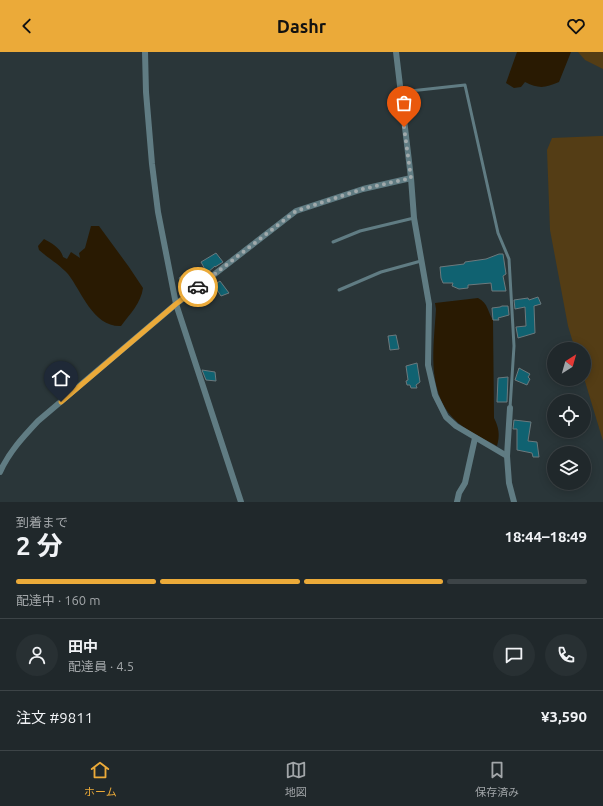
<!DOCTYPE html>
<html lang="ja">
<head>
<meta charset="utf-8">
<style>
	:root { --surface:#20282b; --page:#283033; --text:#f1f3f6; --muted:#a2a6a9; --line:#3d4447; --accent:#ebaa39 }
	body { margin:0; font-family:Ubuntu,"Noto Sans JP",sans-serif; background:var(--page); color:var(--text); height:100vh; display:flex; flex-direction:column; font-size:15px; white-space:nowrap }
	* { box-sizing:border-box; margin:0 }
	p { font-size:13px; color:var(--muted) }
	.icon { flex:none; width:22px; height:22px; fill:none; stroke:currentColor; stroke-width:2; stroke-linecap:round; stroke-linejoin:round }
	.map { position:relative; height:450px; overflow:hidden }
	.sheet { display:flex; flex-direction:column; background:var(--surface); flex:1 }
	.sheet>* { flex:none }
	.needle { width:26px; rotate:37deg }
	.tools { position:absolute; left:547px; top:290px; display:grid; gap:8px }
	.tools a { display:grid; place-items:center; width:44px; height:44px; border-radius:50%; background:var(--surface); box-shadow:0 2px 10px #0003,0 0 0 1px var(--line); font-size:20px }
	.pin { position:absolute; display:grid; place-items:center; width:34px; height:34px; color:#fff; margin:-41px -17px; border-radius:50% 50% 50% 0; rotate:-45deg; box-shadow:0 0 4px #0007 }
	.pin .icon { rotate:45deg }
	.courier { position:absolute; display:grid; place-items:center; width:40px; height:40px; margin:-20px; border:3px solid #ebaa39; border-radius:50%; background:#fff; color:#222; box-shadow:0 1px 5px #0007 }
	.head em { font-style:normal; font-weight:700 }
	.head div { display:flex; flex-direction:column-reverse }
	.head { display:flex; align-items:center; justify-content:space-between; height:68px; padding:0 16px }
	h1 { font-size:26px; font-weight:700; line-height:30px }
	.bar { display:grid; grid-template-columns:repeat(4,1fr); gap:6px 4px; align-content:center; height:48px; padding:0 16px }
	.bar i { height:5px; border-radius:3px; background:var(--line) }
	.bar .current { background:var(--accent) }
	.bar p { grid-column:span 4 }
	.line { display:flex; align-items:center; gap:10px; padding:0 16px; border-top:1px solid var(--line) }
	.line div { flex:1 }
	.round { display:grid; place-items:center; flex:none; width:42px; height:42px; border-radius:21px; background:var(--page) }
	header { display:flex; justify-content:space-between; align-items:center; height:52px; padding:0 16px; background:var(--accent); color:#111; font-size:18px; font-weight:700 }
	.tabs { display:flex; justify-content:space-around; align-items:center; height:56px; border-top:1px solid var(--line); background:var(--surface); font-size:11px; color:var(--muted) }
	.tabs a { display:grid; justify-items:center; gap:2px }
	.tabs .current { color:var(--accent) }
	.map>svg:first-child { display:block }
	.green { fill:#543d15 }
	.water { fill:#291a02 }
	.building { fill:#106271; stroke:#6c797d }
	.lines { fill:none; stroke-linecap:round; stroke-linejoin:round }
	.lane { stroke:#607c83; stroke-width:3 }
	.street { stroke:#607c83; stroke-width:6 }
	.done { stroke:#a0a9ab; stroke-width:4; stroke-dasharray:0 7.2 }
	.route { stroke:#ebaa39; stroke-width:5 }
</style>
</head>
<body>
<header><svg class="icon" aria-label="back" viewBox="0 0 24 24"><path d="M15 5l-7 7 7 7"/></svg>Dashr<svg class="icon" aria-label="heart" viewBox="0 0 24 24"><path d="M12 20l-8-8c-3-5 5-10 8-4 3-6 11-1 8 4z"/></svg></header>
<div class="map">
<svg width="603" height="450" viewBox="0 0 603 450">
	<rect width="100%" height="100%" fill="#2a3639"/>
	<g class="green">
		<polygon points="578,0 603,0 603,17 585,8"/>
		<polygon points="600,84 603,84 603,389 584,326 584,297 575,297 568,274 550,178 547,98 552,86"/>
	</g>
	<g class="water">
		<path d="M517,0h54l-12,30c-14,6 -20,7 -34,0l-4,5 -7,1 -8,-5z"/>
		<path d="M91,174h8l30,41 14,21c-2,15 -13,26 -22,38 -28,1 -39,-34 -53,-52 -8,-9 -20,-16 -29,-24l-1,-4 6,-7c7,4 17,9 19,18l4,2 4,-7 9,6 -1,-5 6,-5z"/>
		<path d="M478,246c11,6 9,13 15,22l1,98c5,10 6,17 3,28 -14,-8 -33,-16 -44,-28 -27,-29 -19,-73 -17,-109l-1,-6z"/>
	</g>
	<g class="building">
		<polygon points="216,201 223,210 215,215 215,214 207,221 201,210"/>
		<polygon points="499,202 503,202 506,222 503,224 506,239 492,239 491,231 468,233 468,236 459,237 452,234 453,231 443,231 441,226 440,215 464,212 465,210 486,207"/>
		<polygon points="187,220 195,230 187,238 179,226"/>
		<polygon points="220,229 229,241 221,244 214,233"/>
		<polygon points="538,245 541,252 534,254 535,281 518,286 516,275 526,274 525,255 515,257 514,248 528,246 529,248"/>
		<polygon points="502,254 508,254 509,263 498,266 499,268 493,268 492,256 500,255"/>
		<polygon points="396,283 399,297 390,298 388,284"/>
		<polygon points="417,311 420,330 416,333 417,336 411,336 410,333 407,333 406,329 408,328 406,314"/>
		<polygon points="519,316 530,322 528,325 530,327 527,333 515,328"/>
		<polygon points="202,318 215,320 216,329 206,328"/>
		<polygon points="508,325 507,350 497,350 498,326"/>
		<polygon points="514,368 531,370 528,389 537,390 539,405 533,405 532,401 517,398 517,377 513,377"/>
	</g>
	<g class="lines">
		<g class="lane">
			<polyline points="401,40 465,33 498,181 509,207 514,294 510,356"/>
			<polyline points="333,190 360,179 414,166"/>
			<polyline points="339,238 381,220 421,209"/>
		</g>
		<g class="street">
			<polyline points="145,0 146,40 152,112 158,160 176,252 241,450"/>
			<polyline points="396,0 411,126 414,166 429,252 428,313 435,343 446,365 456,374 507,404 509,431 514,450"/>
			<polyline points="507,404 510,356"/>
			<path d="M0,420c9,-20 23,-35 38,-51l138,-117 120,-93 67,-22 48,-11"/>
			<polyline points="457,450 459,441 465,431 475,386"/>
		</g>
	</g>
	<g class="lines">
		<polyline class="done" points="198,235 296,159 363,137 411,126 404,75"/>
		<polyline class="route" points="61,350 176,252 198,235"/>
	</g>
</svg>
<div class="tools">
<a><svg class="needle" viewBox="-14 -14 28 28"><path d="M0-13l5 13h-10z" fill="#e53935"/><path d="M0 13l5-13h-10z" fill="#a2a6a9"/></svg></a>
<a><svg class="icon" aria-label="locate" viewBox="0 0 24 24"><circle cx="12" cy="12" r="6"/><path d="M12 2v4M12 18v4M2 12h4M18 12h4"/></svg></a>
<a><svg class="icon" aria-label="layers" viewBox="0 0 24 24"><path d="M12 4l9 5-9 5-9-5zM3 14l9 5 9-5"/></svg></a>
</div>
<div class="pin" style="left:404px;top:75px;background:#ea580c"><svg class="icon" aria-label="bag" viewBox="0 0 24 24"><path d="M5 8h14l-1 12H6zM9 8a3 3 0 0 1 6 0"/></svg></div>
<div class="pin" style="left:61px;top:350px;background:#1f2937"><svg class="icon" aria-label="home" viewBox="0 0 24 24"><path d="M3 11l9-7 9 7M6 9v11h12V9"/></svg></div>
<div class="courier" style="left:198px;top:235px"><svg class="icon" aria-label="car" viewBox="0 0 24 24"><path d="M5 17H2v-5l4-1 3-4h7l3 4 3 1v5h-3M9 17h6M6 11h13"/><circle cx="7" cy="17" r="2"/><circle cx="17" cy="17" r="2"/></svg></div>
</div>
<section class="sheet">
<div class="head"><div><h1>2 分</h1><p>到着まで</p></div><em>18:44–18:49</em></div>
<div class="bar"><i class="current"></i><i class="current"></i><i class="current"></i><i></i><p>配達中 · 160 m</p></div>
<div class="line" style="height:72px"><a class="round"><svg class="icon" aria-label="person" viewBox="0 0 24 24"><circle cx="12" cy="8" r="4"/><path d="M4 21q1-7 8-7t8 7"/></svg></a><div><b>田中</b><p>配達員 · 4.5</p></div><a class="round"><svg class="icon" aria-label="chat" viewBox="0 0 24 24"><path d="M4 5h16v11H9l-5 4z"/></svg></a><a class="round"><svg class="icon" aria-label="phone" viewBox="0 0 24 24"><path d="M5 4h4l2 5-3 2q2 4 5 5l2-3 5 2v4C11 20 4 13 5 4z"/></svg></a></div>
<div class="line" style="height:52px"><div>注文 #9811</div><b>¥3,590</b></div>
</section>
<nav class="tabs">
<a class="current"><svg class="icon" aria-label="home" viewBox="0 0 24 24"><path d="M3 11l9-7 9 7M6 9v11h12V9"/></svg>ホーム</a>
<a><svg class="icon" aria-label="map" viewBox="0 0 24 24"><path d="M3 6l6-2 6 2 6-2v14l-6 2-6-2-6 2zM9 4v14M15 6v14"/></svg>地図</a>
<a><svg class="icon" aria-label="saved" viewBox="0 0 24 24"><path d="M7 4h10v16l-5-4-5 4z"/></svg>保存済み</a>
</nav>
</body>
</html>
